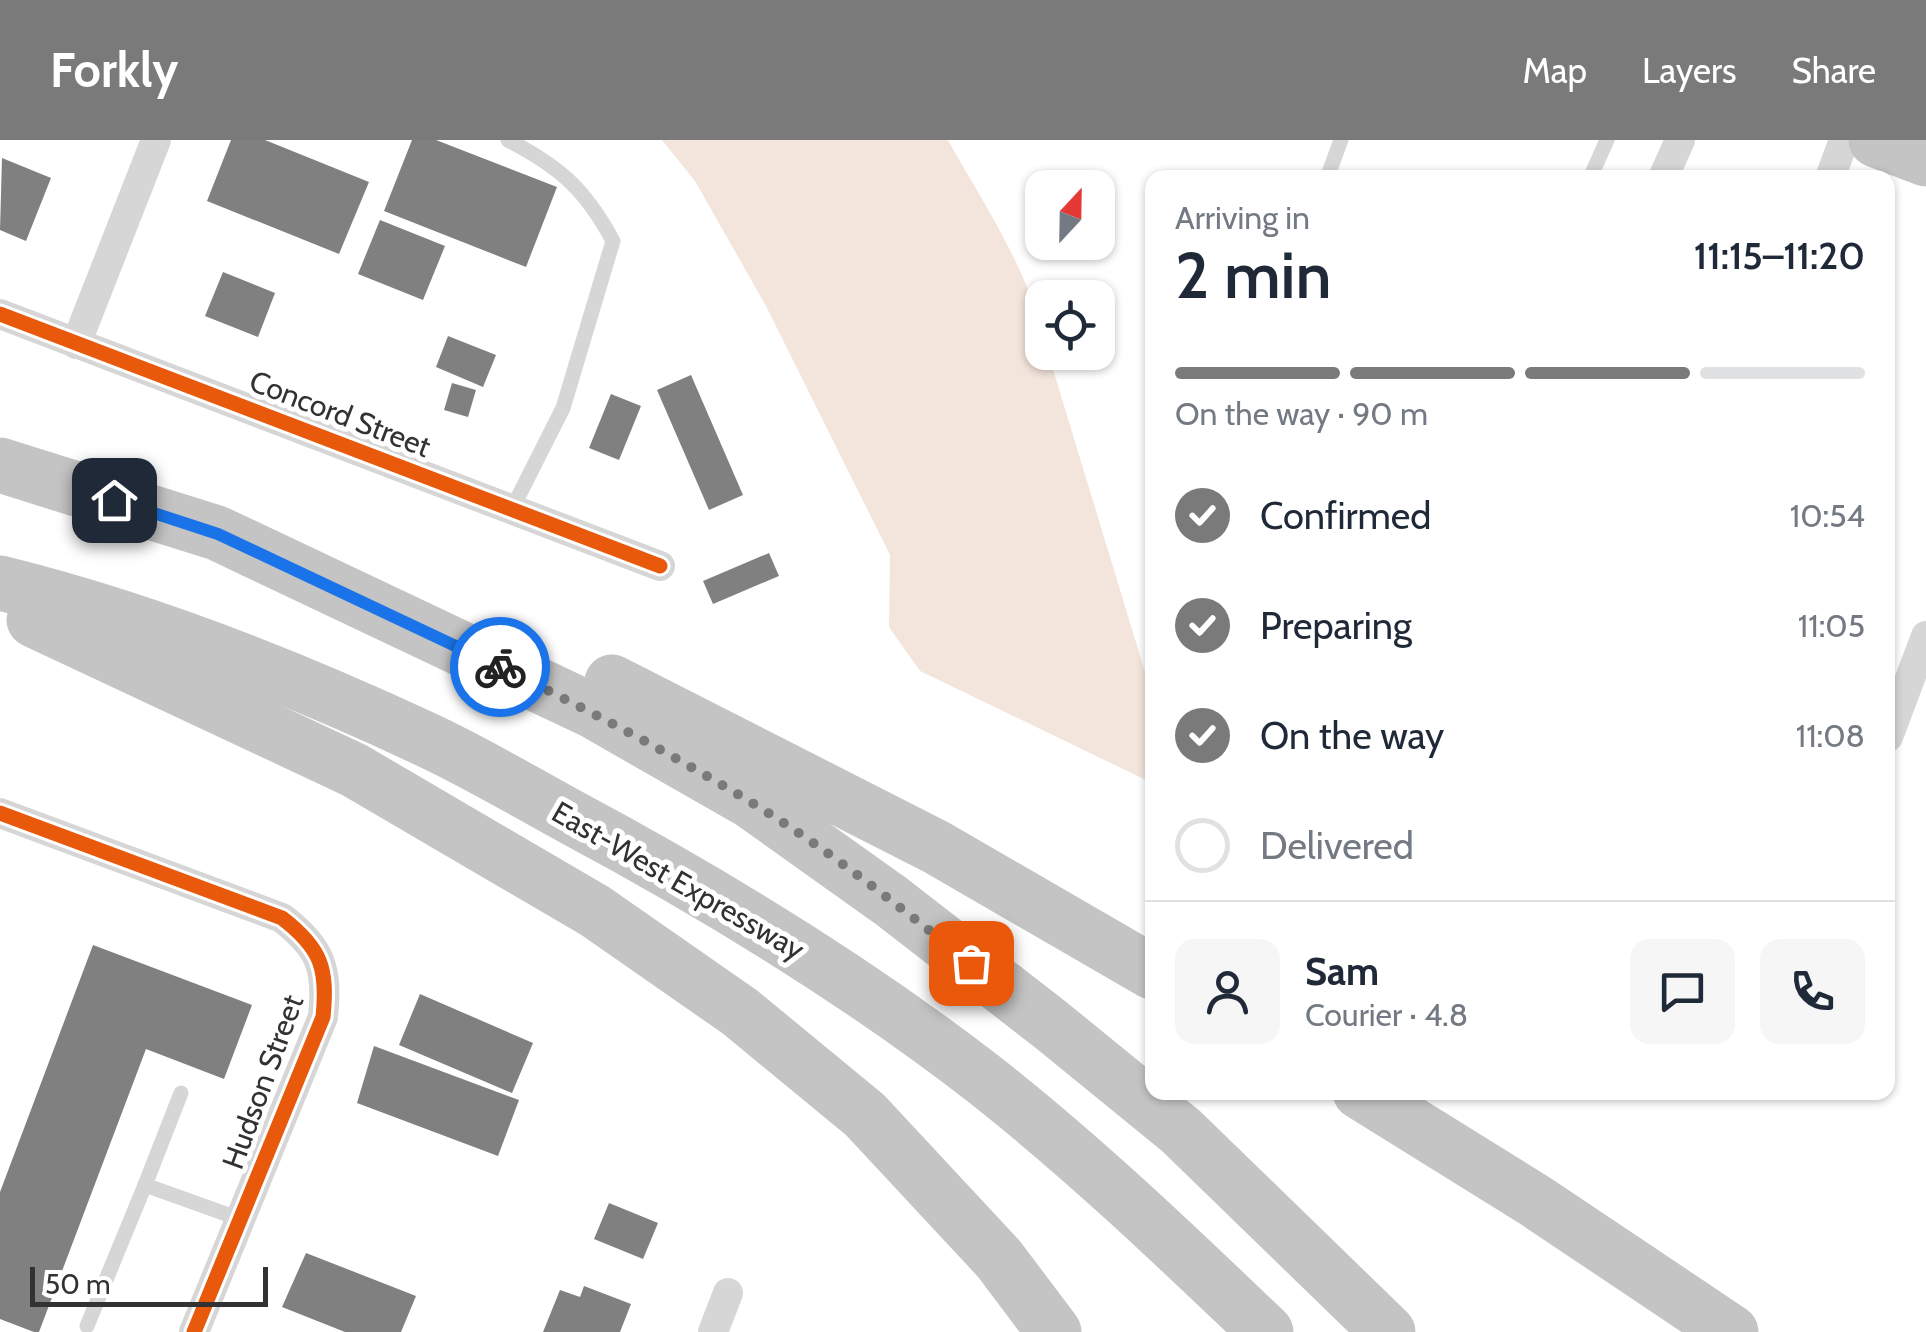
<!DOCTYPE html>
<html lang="en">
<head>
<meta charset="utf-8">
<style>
	:root { --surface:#fff; --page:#f6f6f7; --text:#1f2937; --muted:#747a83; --line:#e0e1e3; --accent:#7a7a7a }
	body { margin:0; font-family:Cabin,sans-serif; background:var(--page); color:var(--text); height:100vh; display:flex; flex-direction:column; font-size:38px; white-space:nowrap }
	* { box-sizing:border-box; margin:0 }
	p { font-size:32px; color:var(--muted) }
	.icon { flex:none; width:55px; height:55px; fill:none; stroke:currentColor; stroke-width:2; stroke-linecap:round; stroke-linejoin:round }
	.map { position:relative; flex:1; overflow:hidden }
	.details { position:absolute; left:1145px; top:30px; width:750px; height:930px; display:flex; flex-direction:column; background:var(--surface); border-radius:20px; box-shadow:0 2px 8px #0004 }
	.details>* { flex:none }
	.needle { width:65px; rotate:22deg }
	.controls { position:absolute; left:1025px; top:30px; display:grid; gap:20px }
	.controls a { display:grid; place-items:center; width:90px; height:90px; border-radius:20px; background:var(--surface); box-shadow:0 2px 8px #0004; font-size:50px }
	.scale { position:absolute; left:30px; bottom:25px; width:238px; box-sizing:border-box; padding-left:10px; border:5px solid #323232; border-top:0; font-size:28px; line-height:35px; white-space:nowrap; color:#323232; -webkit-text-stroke:8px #fff; paint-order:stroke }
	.pin { position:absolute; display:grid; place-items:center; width:85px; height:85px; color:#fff; margin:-42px; border-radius:20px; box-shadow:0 5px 15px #0006 }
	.courier { position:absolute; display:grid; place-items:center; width:100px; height:100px; margin:-50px; border:8px solid #1a73e8; border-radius:50%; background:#fff; color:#222; box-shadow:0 2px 12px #0007 }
	.overview em { font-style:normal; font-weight:600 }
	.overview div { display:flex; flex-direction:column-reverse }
	.overview { display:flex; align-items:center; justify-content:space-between; height:170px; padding:0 30px }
	h1 { font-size:65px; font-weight:600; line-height:75px }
	.bar { display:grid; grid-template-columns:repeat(4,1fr); gap:15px 10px; align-content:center; height:120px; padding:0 30px }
	.bar i { height:12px; border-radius:8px; background:var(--line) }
	.bar .current { background:var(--accent) }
	.bar p { grid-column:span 4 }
	.line { display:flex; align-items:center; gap:25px; padding:0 30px; border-top:2px solid var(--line) }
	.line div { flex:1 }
	.round { display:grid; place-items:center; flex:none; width:105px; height:105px; border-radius:20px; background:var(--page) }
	ol { padding:0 30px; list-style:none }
	li { display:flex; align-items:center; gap:30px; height:110px }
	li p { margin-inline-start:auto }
	li .icon { padding:10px; border-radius:50%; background:var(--accent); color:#fff; stroke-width:4 }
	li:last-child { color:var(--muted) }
	li i { width:55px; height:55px; border:5px solid var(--line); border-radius:50% }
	header { display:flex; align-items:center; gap:60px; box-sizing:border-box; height:140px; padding:0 50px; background:var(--accent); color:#fff }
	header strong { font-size:48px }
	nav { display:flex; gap:55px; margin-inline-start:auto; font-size:35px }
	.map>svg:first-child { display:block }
	.water { fill:#f3e5dc }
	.building { fill:#808080 }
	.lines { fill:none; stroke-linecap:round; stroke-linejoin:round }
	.lane { stroke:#d6d6d6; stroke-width:15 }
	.street { stroke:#d6d6d6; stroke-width:30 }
	.highway { stroke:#c4c4c4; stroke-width:55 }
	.cycleway-casing { stroke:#fff; stroke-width:21 }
	.cycleway { stroke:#e8590c; stroke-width:15 }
	.done { stroke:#7a7a7a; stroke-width:10; stroke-dasharray:0 18 }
	.route { stroke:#1a73e8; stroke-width:12 }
	.labels { text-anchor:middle; stroke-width:10; stroke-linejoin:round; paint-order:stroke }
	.street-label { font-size:30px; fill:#323232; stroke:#fff }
</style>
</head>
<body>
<header>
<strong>Forkly</strong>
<nav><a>Map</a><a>Layers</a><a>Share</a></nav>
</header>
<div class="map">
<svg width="1926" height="1192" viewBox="0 0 1926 1192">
	<rect width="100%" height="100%" fill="#fff"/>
	<path class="water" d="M662,0h286c31,57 94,148 94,212l6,1 104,342v88l-232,-112 -31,-44 1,-72 -124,-249 -71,-125z"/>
	<g class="building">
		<polygon points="231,0 265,0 369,42 339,114 207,61"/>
		<polygon points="412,0 436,0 557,47 526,127 384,71"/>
		<polygon points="2,18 51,38 26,101 0,90"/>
		<polygon points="380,80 445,106 423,160 358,134"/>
		<polygon points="223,132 275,153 258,197 205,176"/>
		<polygon points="448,196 496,215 483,247 436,227"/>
		<polygon points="691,235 743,355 709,370 657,250"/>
		<polygon points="452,243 476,250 468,277 444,270"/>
		<polygon points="611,254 641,266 619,320 589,308"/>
		<polygon points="769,413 779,436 713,464 703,441"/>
		<polygon points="93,805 252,865 224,939 146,909 39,1192 34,1192 0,1179 0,1052"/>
		<polygon points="420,854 533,903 512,953 399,905"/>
		<polygon points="374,906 519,960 498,1016 357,963"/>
		<polygon points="609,1063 658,1083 643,1119 594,1099"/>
		<polygon points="306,1113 416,1156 401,1192 345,1192 282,1167"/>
		<polygon points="584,1146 631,1164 620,1192 543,1192 560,1150 580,1157"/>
	</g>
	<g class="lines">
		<g class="lane">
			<path d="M508,0c52,27 77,49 105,101l-50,167 -51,101"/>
			<polyline points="1327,38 1341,0"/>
			<polyline points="1590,38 1607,0"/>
			<polyline points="181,953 145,1045 240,1079"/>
			<polyline points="87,1186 145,1045"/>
		</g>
		<g class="street">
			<polyline points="1663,38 1680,0"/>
			<polyline points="1830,38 1844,0"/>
			<polyline points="0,174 660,426"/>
			<polyline points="76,204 156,0"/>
			<polyline points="1888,597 1926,496"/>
			<path d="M0,673l282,105c39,30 46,50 41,99l-129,315"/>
			<polyline points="713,1192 728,1153"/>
		</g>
		<g class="highway">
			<polyline points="1876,0 1926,19"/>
			<polyline points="0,325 217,393 593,571 752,662 891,761 1051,885 1181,991 1388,1192"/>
			<path d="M0,443c146,36 288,92 425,156 50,23 98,52 146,78 144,77 285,163 414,263 99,78 190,165 281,252"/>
			<polyline points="34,480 354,630 595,771 740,872 865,975 999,1119 1054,1192"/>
			<polyline points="612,542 936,707 1152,832"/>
			<polyline points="1360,952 1537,1062 1731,1192"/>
		</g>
		<defs>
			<g id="cycleway">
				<polyline points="0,174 660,426"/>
				<path d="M0,673l282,105c39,30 46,50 41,99l-129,315"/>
			</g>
		</defs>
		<use href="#cycleway" class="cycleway-casing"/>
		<use href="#cycleway" class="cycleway"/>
	</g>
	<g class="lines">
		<path class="done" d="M500,527c85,41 168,85 249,134 78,47 150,106 222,162"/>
		<polyline class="route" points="114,360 218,394 500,527"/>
	</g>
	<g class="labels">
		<g class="street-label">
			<text transform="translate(340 274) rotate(21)" y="10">Concord Street</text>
			<text transform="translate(678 741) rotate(30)" y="10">East-West Expressway</text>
			<text transform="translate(263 942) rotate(-70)" y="10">Hudson Street</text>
		</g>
	</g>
</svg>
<div class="controls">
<a><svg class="needle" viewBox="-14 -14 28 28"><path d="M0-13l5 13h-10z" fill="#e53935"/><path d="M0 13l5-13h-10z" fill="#747a83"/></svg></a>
<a><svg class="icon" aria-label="locate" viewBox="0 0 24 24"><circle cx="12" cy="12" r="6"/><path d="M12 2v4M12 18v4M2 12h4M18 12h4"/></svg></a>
</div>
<div class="scale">50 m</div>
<div class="pin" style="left:971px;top:823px;background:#ea580c"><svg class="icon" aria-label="bag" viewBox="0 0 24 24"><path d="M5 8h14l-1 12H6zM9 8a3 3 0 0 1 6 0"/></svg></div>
<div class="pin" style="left:114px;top:360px;background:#1f2937"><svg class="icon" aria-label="home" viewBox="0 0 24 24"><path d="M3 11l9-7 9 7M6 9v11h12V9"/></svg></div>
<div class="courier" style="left:500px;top:527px"><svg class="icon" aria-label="bike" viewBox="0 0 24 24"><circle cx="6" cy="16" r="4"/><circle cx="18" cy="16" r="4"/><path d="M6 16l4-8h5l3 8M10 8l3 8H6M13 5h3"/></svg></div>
<section class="details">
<div class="overview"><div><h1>2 min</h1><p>Arriving in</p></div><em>11:15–11:20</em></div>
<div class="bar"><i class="current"></i><i class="current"></i><i class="current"></i><i></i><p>On the way · 90 m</p></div>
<ol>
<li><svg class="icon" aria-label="check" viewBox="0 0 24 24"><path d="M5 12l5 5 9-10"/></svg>Confirmed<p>10:54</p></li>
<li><svg class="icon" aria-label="check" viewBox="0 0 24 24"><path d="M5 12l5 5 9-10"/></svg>Preparing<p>11:05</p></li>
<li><svg class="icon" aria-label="check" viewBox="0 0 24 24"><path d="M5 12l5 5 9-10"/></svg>On the way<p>11:08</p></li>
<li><i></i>Delivered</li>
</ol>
<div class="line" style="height:180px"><a class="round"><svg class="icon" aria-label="person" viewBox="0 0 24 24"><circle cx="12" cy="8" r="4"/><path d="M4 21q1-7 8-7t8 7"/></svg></a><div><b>Sam</b><p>Courier · 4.8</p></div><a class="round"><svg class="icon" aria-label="chat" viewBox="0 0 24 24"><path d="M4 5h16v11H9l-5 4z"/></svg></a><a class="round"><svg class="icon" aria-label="phone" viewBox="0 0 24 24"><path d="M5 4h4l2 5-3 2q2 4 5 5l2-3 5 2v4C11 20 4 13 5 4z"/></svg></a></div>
</section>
</div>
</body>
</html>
